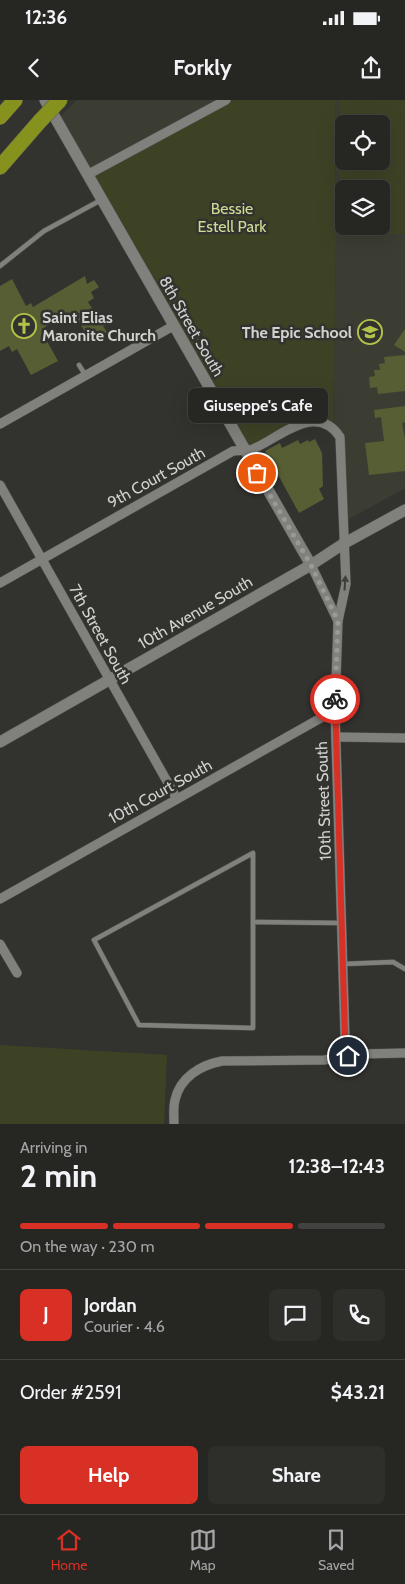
<!DOCTYPE html>
<html lang="en">
<head>
<meta charset="utf-8">
<style>
	:root { --surface:#262623; --page:#2e2e2b; --text:#f1f3f6; --muted:#a4a5a6; --line:#424341; --accent:#d93025 }
	body { margin:0; font-family:Cabin,sans-serif; background:var(--page); color:var(--text); height:100vh; display:flex; flex-direction:column; font-size:19px; white-space:nowrap }
	* { box-sizing:border-box; margin:0 }
	p { font-size:16px; color:var(--muted) }
	.icon { flex:none; width:28px; height:28px; fill:none; stroke:currentColor; stroke-width:2; stroke-linecap:round; stroke-linejoin:round }
	.map { position:relative; height:1024px; overflow:hidden }
	.details { display:flex; flex-direction:column; background:var(--surface); flex:1 }
	.details>* { flex:none }
	.controls { position:absolute; left:335px; top:15px; display:grid; gap:10px }
	.controls a { display:grid; place-items:center; width:55px; height:55px; border-radius:8px; background:var(--surface); box-shadow:0 5px 20px #0002,0 0 0 1px var(--line); font-size:25px }
	.pin { position:absolute; display:grid; place-items:center; width:42px; height:42px; color:#fff; margin:-21px; border:2px solid #fff; border-radius:50%; box-shadow:0 1px 5px #0007 }
	.courier { position:absolute; display:grid; place-items:center; width:50px; height:50px; margin:-25px; border:4px solid #d93025; border-radius:50%; background:#fff; color:#222; box-shadow:0 1px 6px #0007 }
	.bubble { position:absolute; height:35px; border-radius:8px; background:var(--surface); box-shadow:0 5px 20px #0002,0 0 0 1px var(--line); font-size:16px; font-weight:700; line-height:35px; text-align:center }
	.head em { font-style:normal; font-weight:700 }
	.head div { display:flex; flex-direction:column-reverse }
	.head { display:flex; align-items:center; justify-content:space-between; height:85px; padding:0 20px }
	h1 { font-size:32px; font-weight:700; line-height:38px }
	.bar { display:grid; grid-template-columns:repeat(4,1fr); gap:8px 5px; align-content:center; height:60px; padding:0 20px }
	.bar i { height:6px; border-radius:4px; background:var(--line) }
	.bar .on { background:var(--accent) }
	.bar p { grid-column:span 4 }
	.line { display:flex; align-items:center; gap:12px; padding:0 20px; border-top:1px solid var(--line) }
	.line div { flex:1 }
	.round { display:grid; place-items:center; flex:none; width:52px; height:52px; border-radius:8px; background:var(--page) }
	.action { display:flex; gap:10px; margin-top:auto; padding:10px 20px }
	.action a { flex:1; height:58px; border-radius:8px; background:var(--accent); color:#fff; font-size:20px; font-weight:700; line-height:58px; text-align:center }
	.action a+a { background:var(--page); color:var(--text) }
	.status { display:flex; justify-content:space-between; align-items:center; height:35px; padding:0 25px; background:var(--surface); direction:ltr }
	.status svg { height:14px; fill:currentColor }
	header { display:flex; justify-content:space-between; align-items:center; height:65px; padding:0 20px; background:var(--surface); font-size:22px; font-weight:700 }
	.tabs { display:flex; justify-content:space-around; align-items:center; height:70px; border-top:1px solid var(--line); background:var(--surface); font-size:14px; color:var(--muted) }
	.tabs a { display:grid; justify-items:center; gap:2px }
	.tabs .on { color:var(--accent) }
	.map>svg:first-child { display:block }
	.built { fill:#3b3d33; fill-rule:evenodd }
	.green { fill:#3e4225; fill-rule:evenodd }
	.building { fill:#585e34 }
	.lines { fill:none; stroke-linecap:round; stroke-linejoin:round }
	.service-casing { stroke:#51524e; stroke-width:5.5 }
	.minor-casing { stroke:#51524e; stroke-width:10 }
	.tertiary-casing { stroke:#51524e; stroke-width:12 }
	.motorway-casing { stroke:#51524e; stroke-width:16 }
	.service { stroke:#80817d; stroke-width:4.5 }
	.minor { stroke:#80817d; stroke-width:9 }
	.tertiary { stroke:#80817d; stroke-width:11 }
	.motorway { stroke:#87911e; stroke-width:15 }
	.motorway-bridge-casing { stroke:#51524e; stroke-width:16; stroke-linecap:butt }
	.motorway-bridge { stroke:#87911e; stroke-width:15 }
	.oneway { fill:#3e3f3b }
	.done { stroke:#999a97; stroke-width:5; stroke-dasharray:0 9 }
	.route { stroke:#d93025; stroke-width:6 }
	.labels { text-anchor:middle; stroke-width:5; stroke-linejoin:round; paint-order:stroke }
	.park-label { font-size:16px; fill:#d0da94; stroke:#32332f }
	.poi-label { font-size:16px; font-weight:bold; fill:#d1d2cf; stroke:#32332f; text-anchor:start }
	.street-label { font-size:16px; fill:#d1d2cf; stroke:#32332f }
</style>
</head>
<body>
<div class="status"><b>12:36</b><svg viewBox="0 0 49 12"><path d="M0 12V9h3v3zM5 12V6h3v6zM10 12V3h3v9zM15 12V0h3v12zM26 1h20v11H26zM47 4h2v5h-2z"/></svg></div>
<header><svg class="icon" aria-label="back" viewBox="0 0 24 24"><path d="M15 5l-7 7 7 7"/></svg>Forkly<svg class="icon" aria-label="share" viewBox="0 0 24 24"><path d="M12 15V3M7 8l5-5 5 5M5 13v7h14v-7"/></svg></header>
<div class="map">
<svg width="405" height="1024" viewBox="0 0 405 1024">
	<rect width="100%" height="100%" fill="#32332f"/>
	<g class="built">
		<polygon points="77,0 226,0 87,75 57,20"/>
		<path d="M335,0h70v388l-63,35 -2,-86 -7,-9 3,-191zM344,24h37v37h-37zM344,89h37v37h-37z"/>
	</g>
	<g class="green">
		<polygon points="226,0 335,0 336,137 333,328 317,322 295,326 244,351 87,75"/>
		<path d="M340,0h65v134l-66,1zM344,24h37v37h-37zM344,89h37v37h-37z"/>
		<polygon points="0,945 167,955 164,1024 0,1024"/>
	</g>
	<g class="building">
		<polygon points="85,176 87,184 94,180 99,187 91,192 94,198 88,202 99,219 102,217 107,225 103,226 107,232 90,241 73,211 45,227 49,233 44,236 58,261 31,275 17,249 12,252 9,246 0,251 0,186 12,179 26,206 31,203 33,207"/>
		<polygon points="405,229 405,252 394,245"/>
		<polygon points="405,255 405,291 378,294 377,287 370,288 369,277 375,276 374,270 380,270 379,264 385,263 384,257"/>
		<polygon points="405,306 405,322 402,323 405,339 405,371 369,375 365,343 384,341 381,317 375,318 374,310"/>
		<polygon points="315,339 322,353 323,386 319,389 324,399 299,413 265,351 280,343 282,348 298,340 300,344 308,340 309,342"/>
	</g>
	<g class="lines">
		<defs>
			<g id="service">
				<polyline points="0,166 44,131 101,100"/>
				<polyline points="79,265 86,276"/>
				<polygon points="253,753 253,928 139,925 94,840"/>
				<polyline points="253,822 341,823"/>
				<polyline points="343,864 393,862 405,869"/>
			</g>
			<g id="minor">
				<polyline points="87,75 226,0"/>
				<polyline points="0,324 173,226"/>
				<polyline points="0,385 177,699"/>
				<polyline points="311,465 338,521"/>
				<path d="M0,483l233,-132c7,-1 13,0 20,-2 26,-11 63,-48 87,-12l6,147 -8,37 -3,89 10,327 2,19"/>
				<polyline points="336,637 405,638"/>
				<polyline points="0,799 335,610"/>
				<polyline points="0,844 17,873"/>
				<path d="M174,1024c0,-8 -1,-17 1,-24 5,-23 26,-35 47,-39l102,-1 37,-6 44,-1"/>
			</g>
			<g id="tertiary">
				<polyline points="45,0 311,465"/>
				<polyline points="0,642 311,465 343,444 405,410"/>
			</g>
			<g id="motorway">
				<polyline points="0,17 15,0"/>
				<polyline points="0,67 40,21"/>
			</g>
		</defs>
		<use href="#service" class="service-casing"/>
		<use href="#minor" class="minor-casing"/>
		<use href="#tertiary" class="tertiary-casing"/>
		<use href="#motorway" class="motorway-casing"/>
		<use href="#service" class="service"/>
		<use href="#minor" class="minor"/>
		<use href="#tertiary" class="tertiary"/>
		<use href="#motorway" class="motorway"/>
		<defs>
			<polyline id="motorway-bridge" points="40,21 60,0"/>
		</defs>
		<use href="#motorway-bridge" class="motorway-bridge-casing"/>
		<use href="#motorway-bridge" class="motorway-bridge"/>
	</g>
	<defs><path id="oneway-solid" d="M-6-.8H1V-3.2L6.5 0L1 3.2V.8H-6Z" transform="scale(1.25)"/></defs>
	<use class="oneway" href="#oneway-solid" transform="translate(345 483) rotate(-86)"/>
	<g class="lines">
		<polyline class="done" points="257,373 311,465 338,521 335,599"/>
		<polyline class="route" points="335,599 345,937 348,956"/>
	</g>
	<defs>
		<symbol id="church-ring" viewBox="-11 -11 22 22"><circle r="9.5" fill="#32332f" stroke="#b5c249" stroke-width="1.5"/><path d="M-1.2-6h2.4v3.5h3.3v2.4h-3.3V6h-2.4V-.1h-3.3v-2.4h3.3Z" fill="#b5c249"/></symbol>
		<symbol id="school-ring" viewBox="-11 -11 22 22"><circle r="9.5" fill="#32332f" stroke="#b5c249" stroke-width="1.5"/><path d="M0-5L7-2L0 1L-7-2ZM-4 1L0 2.5L4 1V4Q0 6-4 4Z" fill="#b5c249"/></symbol>
	</defs>
	<g fill-rule="evenodd">
		<use href="#church-ring" x="10" y="212" width="28" height="28"/>
		<use href="#school-ring" x="356" y="218" width="28" height="28"/>
	</g>
	<g class="labels">
		<g class="park-label">
			<text x="232" y="114">Bessie<tspan x="232" dy="18">Estell Park</tspan></text>
		</g>
		<g class="poi-label">
			<text x="42" y="223">Saint Elias<tspan x="42" dy="18">Maronite Church</tspan></text>
			<text x="352" y="238" text-anchor="end">The Epic School</text>
		</g>
		<g class="street-label">
			<text transform="translate(192 226) rotate(60)" y="6">8th Street South</text>
			<text transform="translate(156 377) rotate(-29)" y="6">9th Court South</text>
			<text transform="translate(195 512) rotate(-30)" y="6">10th Avenue South</text>
			<text transform="translate(101 534) rotate(61)" y="6">7th Street South</text>
			<text transform="translate(160 691) rotate(-29)" y="6">10th Court South</text>
			<text transform="translate(323 701) rotate(-92)" y="6">10th Street South</text>
		</g>
	</g>
</svg>
<div class="controls">
<a><svg class="icon" aria-label="locate" viewBox="0 0 24 24"><circle cx="12" cy="12" r="6"/><path d="M12 2v4M12 18v4M2 12h4M18 12h4"/></svg></a>
<a><svg class="icon" aria-label="layers" viewBox="0 0 24 24"><path d="M12 4l9 5-9 5-9-5zM3 14l9 5 9-5"/></svg></a>
</div>
<div class="pin" style="left:257px;top:373px;background:#ea580c"><svg class="icon" aria-label="bag" viewBox="0 0 24 24"><path d="M5 8h14l-1 12H6zM9 8a3 3 0 0 1 6 0"/></svg></div>
<div class="pin" style="left:348px;top:956px;background:#1f2937"><svg class="icon" aria-label="home" viewBox="0 0 24 24"><path d="M3 11l9-7 9 7M6 9v11h12V9"/></svg></div>
<div class="courier" style="left:335px;top:599px"><svg class="icon" aria-label="bike" viewBox="0 0 24 24"><circle cx="6" cy="16" r="4"/><circle cx="18" cy="16" r="4"/><path d="M6 16l4-8h5l3 8M10 8l3 8H6M13 5h3"/></svg></div>
<div class="bubble" style="left:188px;top:288px;width:140px">Giuseppe's Cafe</div>
</div>
<section class="details">
<div class="head"><div><h1>2 min</h1><p>Arriving in</p></div><em>12:38–12:43</em></div>
<div class="bar"><i class="on"></i><i class="on"></i><i class="on"></i><i></i><p>On the way · 230 m</p></div>
<div class="line" style="height:90px"><b class="round" style="background:var(--accent);color:#fff">J</b><div><b>Jordan</b><p>Courier · 4.6</p></div><a class="round"><svg class="icon" aria-label="chat" viewBox="0 0 24 24"><path d="M4 5h16v11H9l-5 4z"/></svg></a><a class="round"><svg class="icon" aria-label="phone" viewBox="0 0 24 24"><path d="M5 4h4l2 5-3 2q2 4 5 5l2-3 5 2v4C11 20 4 13 5 4z"/></svg></a></div>
<div class="line" style="height:65px"><div>Order #2591</div><b>$43.21</b></div>
<div class="action"><a>Help</a><a>Share</a></div>
</section>
<nav class="tabs">
<a class="on"><svg class="icon" aria-label="home" viewBox="0 0 24 24"><path d="M3 11l9-7 9 7M6 9v11h12V9"/></svg>Home</a>
<a><svg class="icon" aria-label="map" viewBox="0 0 24 24"><path d="M3 6l6-2 6 2 6-2v14l-6 2-6-2-6 2zM9 4v14M15 6v14"/></svg>Map</a>
<a><svg class="icon" aria-label="saved" viewBox="0 0 24 24"><path d="M7 4h10v16l-5-4-5 4z"/></svg>Saved</a>
</nav>
</body>
</html>
